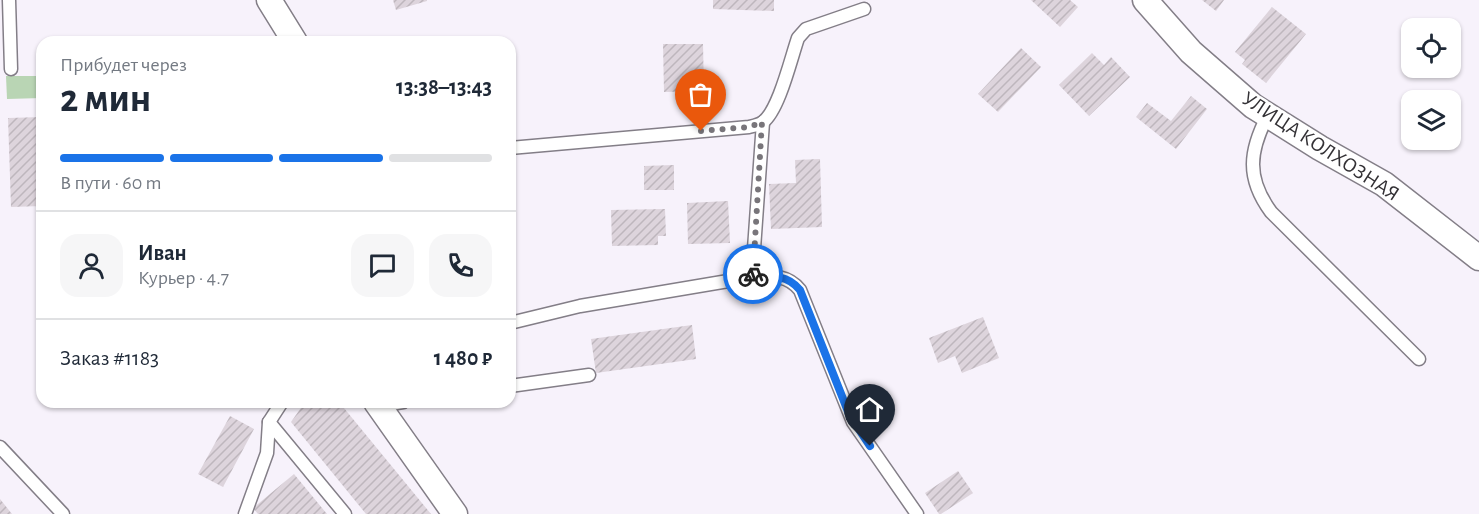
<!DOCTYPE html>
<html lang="ru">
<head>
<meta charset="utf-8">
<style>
	:root { --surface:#fff; --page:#f6f6f7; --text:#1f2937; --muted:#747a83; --line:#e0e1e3; --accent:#1a73e8 }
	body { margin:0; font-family:"Alegreya Sans",sans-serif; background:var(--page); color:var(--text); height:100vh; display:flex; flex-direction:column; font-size:22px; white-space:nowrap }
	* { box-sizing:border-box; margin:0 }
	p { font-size:20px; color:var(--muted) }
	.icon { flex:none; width:33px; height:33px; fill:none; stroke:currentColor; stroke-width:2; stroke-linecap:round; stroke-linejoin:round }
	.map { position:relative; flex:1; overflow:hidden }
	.side { position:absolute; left:36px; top:36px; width:480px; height:372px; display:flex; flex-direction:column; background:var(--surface); border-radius:18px; box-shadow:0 2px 4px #0004 }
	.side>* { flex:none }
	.tools { position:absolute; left:1401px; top:18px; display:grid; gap:12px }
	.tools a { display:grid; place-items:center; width:60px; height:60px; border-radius:12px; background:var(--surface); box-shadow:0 2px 4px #0004; font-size:30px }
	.pin { position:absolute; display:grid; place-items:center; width:51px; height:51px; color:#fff; margin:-62px -26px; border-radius:50% 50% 50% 0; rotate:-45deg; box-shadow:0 0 6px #0007 }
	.pin .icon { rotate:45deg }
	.courier { position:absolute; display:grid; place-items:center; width:60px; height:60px; margin:-30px; border:4px solid #1a73e8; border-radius:50%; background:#fff; color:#222; box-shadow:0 2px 8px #0007 }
	.headline em { font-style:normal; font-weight:700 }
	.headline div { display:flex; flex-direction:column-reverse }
	.headline { display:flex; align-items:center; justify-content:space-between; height:102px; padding:0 24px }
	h1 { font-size:39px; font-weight:700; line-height:45px }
	.bar { display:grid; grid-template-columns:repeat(4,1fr); gap:9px 6px; align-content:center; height:72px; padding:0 24px }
	.bar i { height:8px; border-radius:4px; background:var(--line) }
	.bar .on { background:var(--accent) }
	.bar p { grid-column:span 4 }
	.line { display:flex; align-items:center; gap:15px; padding:0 24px; border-top:2px solid var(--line) }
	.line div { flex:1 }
	.round { display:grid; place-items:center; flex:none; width:63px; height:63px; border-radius:18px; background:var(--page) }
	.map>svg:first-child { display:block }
	.green { fill:#b9d5b4 }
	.building { fill:url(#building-hatch) }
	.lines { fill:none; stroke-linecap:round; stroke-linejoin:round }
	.lane-casing { stroke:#837e87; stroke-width:15 }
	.street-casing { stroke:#837e87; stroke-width:27 }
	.lane { stroke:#fff; stroke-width:12 }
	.street { stroke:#fff; stroke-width:24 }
	.done { stroke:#78757a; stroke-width:6; stroke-dasharray:0 10.8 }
	.route { stroke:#1a73e8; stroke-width:8 }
	.labels { text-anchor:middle; stroke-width:5; stroke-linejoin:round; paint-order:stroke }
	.street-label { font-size:21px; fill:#333135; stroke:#fff }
</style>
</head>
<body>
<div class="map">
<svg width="1479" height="514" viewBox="0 0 1479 514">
	<defs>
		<pattern id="building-hatch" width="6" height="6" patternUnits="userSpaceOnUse" patternTransform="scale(1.5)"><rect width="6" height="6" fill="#ddd4dc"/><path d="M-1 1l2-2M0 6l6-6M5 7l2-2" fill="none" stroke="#beb6bd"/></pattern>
	</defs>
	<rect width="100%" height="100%" fill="#f7f2fb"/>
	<polygon class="green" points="6,76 42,76 42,98 7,99"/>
	<g class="building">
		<polygon points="393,0 427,0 427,1 396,10"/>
		<polygon points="713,0 774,0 774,11 713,9"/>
		<polygon points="1031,0 1070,0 1078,7 1060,27"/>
		<polygon points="1202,0 1224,0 1216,11"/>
		<polygon points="1272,7 1306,34 1266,83 1242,64 1245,60 1235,52"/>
		<polygon points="663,44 703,44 704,91 664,92"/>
		<polygon points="1021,48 1041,67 998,112 978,94"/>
		<polygon points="1092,53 1104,65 1111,57 1130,77 1089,116 1059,85"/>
		<polygon points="1191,96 1207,109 1176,149 1136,117 1147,103 1171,121"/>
		<polygon points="42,117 42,206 11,207 8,118"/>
		<polygon points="820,159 822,227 771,229 769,184 796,183 795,160"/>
		<polygon points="674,165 674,190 644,190 644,166"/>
		<polygon points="728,201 730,243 688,244 687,203"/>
		<polygon points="665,209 666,236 658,236 658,245 612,246 611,210"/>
		<polygon points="983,317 999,358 962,373 955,356 938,363 929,338"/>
		<polygon points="692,325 696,359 596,373 591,339"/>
		<polygon points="305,402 339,402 431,514 366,514 291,422"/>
		<polygon points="230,416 254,429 223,487 198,474"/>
		<polygon points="958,471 973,493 941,514 939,514 925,493"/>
		<polygon points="294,474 327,514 258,514 253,508"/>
		<polygon points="0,499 12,514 0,514"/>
	</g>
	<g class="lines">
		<defs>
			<g id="lane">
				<polyline points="9,0 11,69"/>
				<path d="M1268,115c-19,36 -22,63 3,97l148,147"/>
				<path d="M510,148l239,-21c4,-1 10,-2 14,-5 16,-12 28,-64 35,-84l8,-9 58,-20"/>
				<polyline points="752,277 763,122"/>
				<path d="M510,323l70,-17 172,-29c19,-1 35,-3 48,13l53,132 64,92"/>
				<polyline points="510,386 589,375"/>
				<polyline points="378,406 403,402"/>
				<polyline points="269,422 345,514"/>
				<polyline points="0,447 63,514"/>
				<polyline points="245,514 267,453 269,422 282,402"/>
			</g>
			<g id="street">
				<polyline points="269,0 295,42"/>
				<polyline points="1145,0 1191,52 1253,106 1320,148 1384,184 1479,258"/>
				<polyline points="376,402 455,514"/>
			</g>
		</defs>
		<use href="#lane" class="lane-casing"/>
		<use href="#street" class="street-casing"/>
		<use href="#lane" class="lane"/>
		<use href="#street" class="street"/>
	</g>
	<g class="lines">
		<polyline class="done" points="701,131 749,127 762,122 753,274"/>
		<path class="route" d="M753,274v3c18,-1 34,-3 47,13l49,124 21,32"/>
	</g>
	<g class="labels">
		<g class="street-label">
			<text transform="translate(1321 146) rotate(33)" y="7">УЛИЦА КОЛХОЗНАЯ</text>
		</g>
	</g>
</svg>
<div class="tools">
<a><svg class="icon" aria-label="locate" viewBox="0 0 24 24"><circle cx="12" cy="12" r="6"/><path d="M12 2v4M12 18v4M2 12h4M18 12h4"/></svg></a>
<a><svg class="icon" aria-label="layers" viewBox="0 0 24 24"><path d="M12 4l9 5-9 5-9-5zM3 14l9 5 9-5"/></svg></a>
</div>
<div class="pin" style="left:701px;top:131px;background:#ea580c"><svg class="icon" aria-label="bag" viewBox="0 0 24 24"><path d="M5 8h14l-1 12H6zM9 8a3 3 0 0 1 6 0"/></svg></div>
<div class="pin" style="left:870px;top:446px;background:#1f2937"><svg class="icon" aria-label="home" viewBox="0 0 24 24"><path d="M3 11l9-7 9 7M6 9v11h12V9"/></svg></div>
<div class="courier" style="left:753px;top:274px"><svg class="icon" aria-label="bike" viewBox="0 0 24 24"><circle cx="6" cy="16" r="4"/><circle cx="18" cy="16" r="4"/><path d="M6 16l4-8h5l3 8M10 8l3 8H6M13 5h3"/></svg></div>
<section class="side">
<div class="headline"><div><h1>2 мин</h1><p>Прибудет через</p></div><em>13:38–13:43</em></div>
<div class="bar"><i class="on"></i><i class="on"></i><i class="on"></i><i></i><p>В пути · 60 m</p></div>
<div class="line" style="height:108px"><a class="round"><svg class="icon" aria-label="person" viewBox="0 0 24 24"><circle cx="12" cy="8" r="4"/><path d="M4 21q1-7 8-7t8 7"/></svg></a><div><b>Иван</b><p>Курьер · 4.7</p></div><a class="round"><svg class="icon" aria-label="chat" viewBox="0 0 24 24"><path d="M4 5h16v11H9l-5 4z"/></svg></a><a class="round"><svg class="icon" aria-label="phone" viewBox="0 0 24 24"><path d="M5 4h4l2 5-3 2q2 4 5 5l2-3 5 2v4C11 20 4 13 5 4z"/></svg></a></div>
<div class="line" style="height:78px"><div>Заказ #1183</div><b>1 480 ₽</b></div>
</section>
</div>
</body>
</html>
